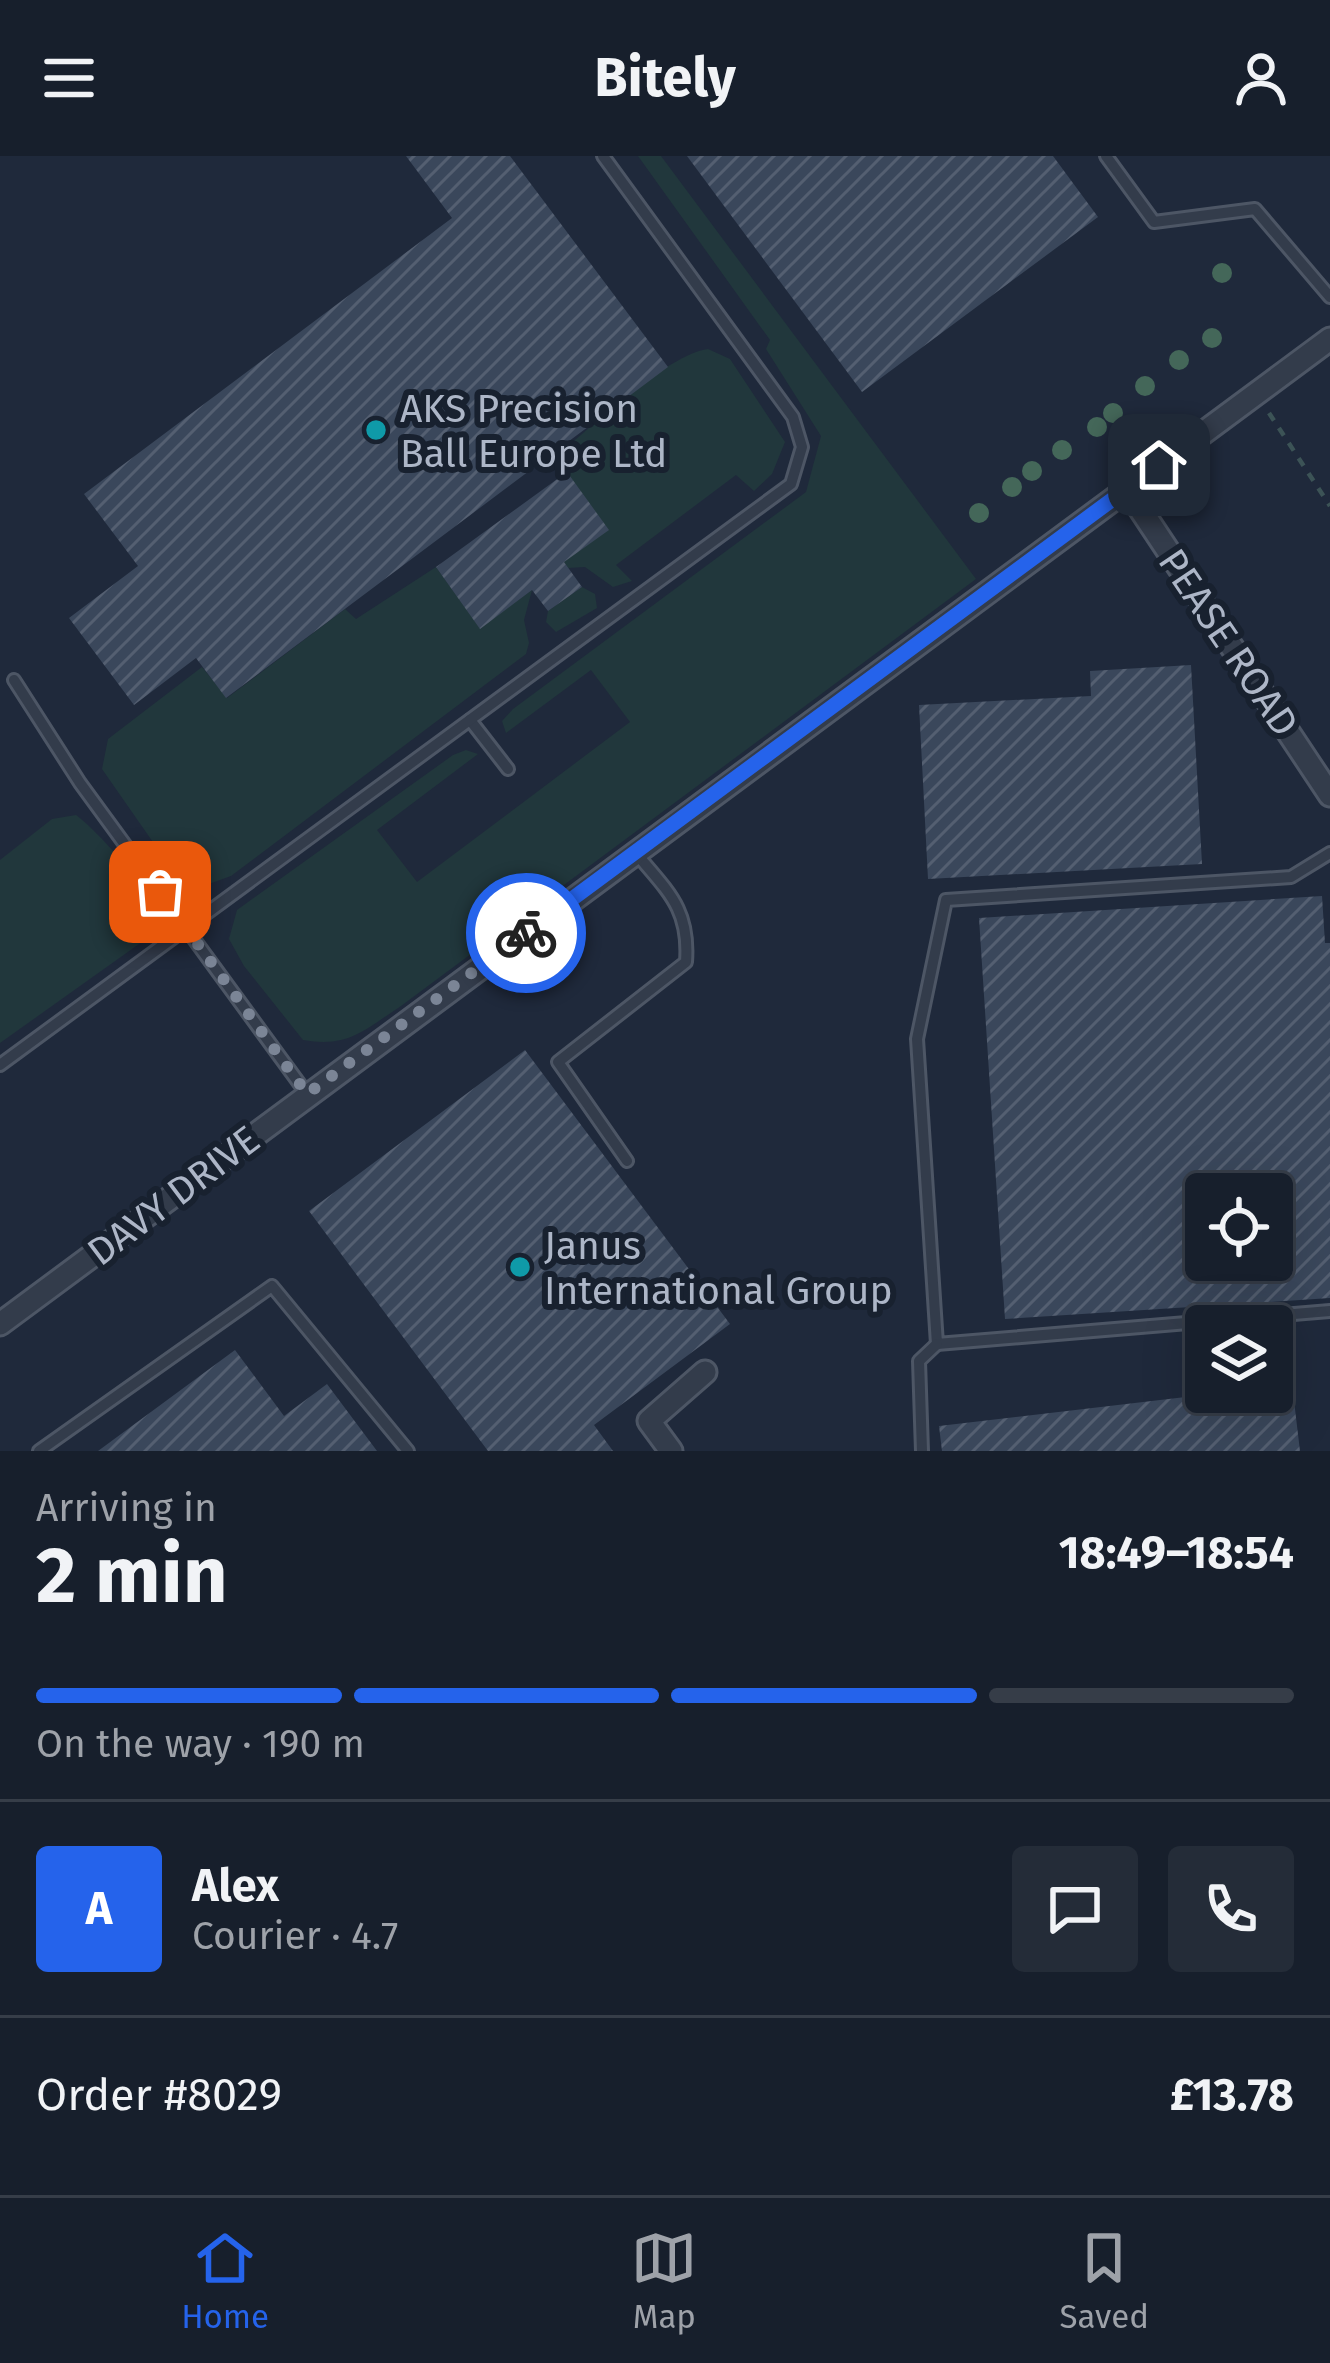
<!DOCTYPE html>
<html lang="en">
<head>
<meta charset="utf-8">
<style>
	:root { --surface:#171f2c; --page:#242c38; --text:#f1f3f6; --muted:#9ea2a9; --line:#363d48; --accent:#2563eb }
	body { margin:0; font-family:"Fira Sans",sans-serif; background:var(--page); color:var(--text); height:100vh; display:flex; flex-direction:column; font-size:45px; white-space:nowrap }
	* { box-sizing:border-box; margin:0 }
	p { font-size:39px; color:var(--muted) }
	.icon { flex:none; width:66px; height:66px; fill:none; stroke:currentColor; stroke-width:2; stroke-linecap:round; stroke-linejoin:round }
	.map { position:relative; height:1295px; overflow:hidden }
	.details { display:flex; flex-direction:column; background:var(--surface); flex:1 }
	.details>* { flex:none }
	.controls { position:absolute; left:1185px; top:1017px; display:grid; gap:24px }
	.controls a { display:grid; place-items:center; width:108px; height:108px; border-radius:12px; background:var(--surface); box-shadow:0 12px 48px #0002,0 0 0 3px var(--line); font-size:60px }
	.pin { position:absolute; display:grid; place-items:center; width:102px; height:102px; color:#fff; margin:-51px; border-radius:24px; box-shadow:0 6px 18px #0006 }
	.courier { position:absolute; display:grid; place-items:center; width:120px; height:120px; margin:-60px; border:9px solid #2563eb; border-radius:50%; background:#fff; color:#222; box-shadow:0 3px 15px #0007 }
	.overview em { font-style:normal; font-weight:700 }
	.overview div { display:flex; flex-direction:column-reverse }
	.overview { display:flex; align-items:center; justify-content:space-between; height:204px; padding:0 36px }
	h1 { font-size:78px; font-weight:700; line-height:90px }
	.bar { display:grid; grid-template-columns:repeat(4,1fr); gap:18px 12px; align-content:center; height:144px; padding:0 36px }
	.bar i { height:15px; border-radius:9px; background:var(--line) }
	.bar .current { background:var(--accent) }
	.bar p { grid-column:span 4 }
	.line { display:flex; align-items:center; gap:30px; padding:0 36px; border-top:3px solid var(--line) }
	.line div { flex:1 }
	.round { display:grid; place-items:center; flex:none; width:126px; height:126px; border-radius:12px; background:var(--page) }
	header { display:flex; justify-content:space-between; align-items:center; height:156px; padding:0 36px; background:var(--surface); font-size:54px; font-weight:700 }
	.tab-bar { display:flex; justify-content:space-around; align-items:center; height:168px; border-top:3px solid var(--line); background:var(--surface); font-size:33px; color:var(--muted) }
	.tab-bar a { display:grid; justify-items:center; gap:6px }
	.tab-bar .current { color:var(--accent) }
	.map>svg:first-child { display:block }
	.grass { fill:#21373c }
	.building { fill:url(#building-hatch); fill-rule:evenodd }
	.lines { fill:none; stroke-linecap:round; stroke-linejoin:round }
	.lane-casing { stroke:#4d5665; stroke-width:16 }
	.street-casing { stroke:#4d5665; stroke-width:27 }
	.path { stroke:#3c5356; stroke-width:4.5; stroke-dasharray:9 9; stroke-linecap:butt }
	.lane { stroke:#333c4b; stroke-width:10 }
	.street { stroke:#333c4b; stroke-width:21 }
	.tree { fill:#446759 }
	.done { stroke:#7b8596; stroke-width:12; stroke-dasharray:0 21.6 }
	.route { stroke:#2563eb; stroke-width:15 }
	.culture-dot { fill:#0f9aa8; stroke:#18212f; stroke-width:4.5 }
	.labels { text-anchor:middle; stroke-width:12; stroke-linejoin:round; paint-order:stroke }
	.poi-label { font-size:39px; fill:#adb6c7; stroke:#18212f; text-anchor:start }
	.street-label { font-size:39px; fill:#adb6c7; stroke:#18212f }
</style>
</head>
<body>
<header><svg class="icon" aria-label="menu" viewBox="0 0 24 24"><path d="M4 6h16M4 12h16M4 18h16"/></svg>Bitely<svg class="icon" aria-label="person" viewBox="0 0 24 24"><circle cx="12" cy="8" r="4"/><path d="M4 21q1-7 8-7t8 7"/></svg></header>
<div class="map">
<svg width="1330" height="1295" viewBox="0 0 1330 1295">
	<defs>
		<pattern id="building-hatch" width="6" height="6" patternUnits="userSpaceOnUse" patternTransform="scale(3)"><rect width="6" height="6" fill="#3a475b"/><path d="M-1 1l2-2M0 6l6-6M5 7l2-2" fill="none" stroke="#545f71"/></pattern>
	</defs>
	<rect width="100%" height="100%" fill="#1f293b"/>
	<g class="grass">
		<path d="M638,0h23l315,423 -575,427c-37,24 -52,42 -98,34l-59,-74 -15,-27 8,-29 216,-155 13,-5 12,4 -101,76 40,52 213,-160 -39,-52 -85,63 -4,-12 11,-12 293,-217 15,-56 -55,-87 4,-9z"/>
		<path d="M708,193l22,10 55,83 -13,32 -18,17 -18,-16 -120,90 16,16 -19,6 -28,-20 -17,1 -4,-6 3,-90 -9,-18c36,-28 108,-99 150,-105z"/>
		<polygon points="436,411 480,472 532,434 524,464 529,487 526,498 231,720 206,729 180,725 102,613 108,583 202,511 227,542 345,453 356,463"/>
		<polygon points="582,431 595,438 597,452 556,476 546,466 548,455"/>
		<path d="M76,659c17,12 66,65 73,84 5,13 0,27 -3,40l-146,104v-183l52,-41z"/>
	</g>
	<g class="building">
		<polygon points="406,0 510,0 668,211 226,542 196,502 134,549 69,462 138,410 84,338 452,62"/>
		<polygon points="687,0 1053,0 1098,61 862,236"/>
		<polygon points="567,316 609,374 564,406 582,431 548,455 532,434 480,473 436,411"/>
		<polygon points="1191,509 1202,708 928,723 919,549 1091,540 1090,515"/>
		<path d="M1322,740l3,47h5v355l-325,21 -26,-401zM1206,1038h66v66h-66z"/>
		<polygon points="525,894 730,1168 594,1269 613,1295 488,1295 309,1055"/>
		<polygon points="235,1194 284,1260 327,1228 377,1295 98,1295"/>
		<polygon points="1292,1228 1300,1295 942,1295 939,1270 1228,1236 1272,1236 1272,1231"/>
	</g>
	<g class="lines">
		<defs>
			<g id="lane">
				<polyline points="1106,0 1154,66 1255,53 1330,141"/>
				<polyline points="14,524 80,627 307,938"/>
				<polyline points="470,564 508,613"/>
				<polyline points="1330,697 1291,721 946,744 917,883 937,1188 1330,1155"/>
				<polyline points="0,909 791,328 802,291 793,261 603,0"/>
				<path d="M627,1005l-69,-99 128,-100c4,-54 -19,-71 -51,-110"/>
				<polyline points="39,1295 272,1130 408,1295"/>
				<polyline points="922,1295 919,1205 937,1188"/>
			</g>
			<g id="street">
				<polyline points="1127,333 1330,639"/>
				<polyline points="0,1168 1330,183"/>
				<polyline points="671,1295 649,1265 705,1216"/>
			</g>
		</defs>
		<use href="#lane" class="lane-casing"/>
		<use href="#street" class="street-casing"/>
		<polyline class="path" points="1269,257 1330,350"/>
		<use href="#lane" class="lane"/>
		<use href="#street" class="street"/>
	</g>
	<g class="tree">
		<circle cx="1222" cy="117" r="10"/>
		<circle cx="1212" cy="182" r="10"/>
		<circle cx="1179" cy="204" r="10"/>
		<circle cx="1145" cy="230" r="10"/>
		<circle cx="1113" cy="257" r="10"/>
		<circle cx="1097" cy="271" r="10"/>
		<circle cx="1062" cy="294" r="10"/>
		<circle cx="1032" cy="315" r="10"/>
		<circle cx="1012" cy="331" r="10"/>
		<circle cx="979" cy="357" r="10"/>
	</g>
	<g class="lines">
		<polyline class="done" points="160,736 307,938 526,777"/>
		<polyline class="route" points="526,777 1159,309"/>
	</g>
	<g class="culture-dot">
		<circle cx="376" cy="274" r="12"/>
		<circle cx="520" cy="1111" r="12"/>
	</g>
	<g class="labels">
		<g class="poi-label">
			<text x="400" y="266">AKS Precision<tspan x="400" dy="45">Ball Europe Ltd</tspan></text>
			<text x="544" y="1103">Janus<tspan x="544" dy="45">International Group</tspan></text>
		</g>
		<g class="street-label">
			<text transform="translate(1229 486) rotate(56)" y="14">PEASE ROAD</text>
			<text transform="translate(173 1039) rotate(-37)" y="14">DAVY DRIVE</text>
		</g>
	</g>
</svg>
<div class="controls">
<a><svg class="icon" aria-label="locate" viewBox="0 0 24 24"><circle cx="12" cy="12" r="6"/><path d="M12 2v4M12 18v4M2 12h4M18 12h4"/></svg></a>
<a><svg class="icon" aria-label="layers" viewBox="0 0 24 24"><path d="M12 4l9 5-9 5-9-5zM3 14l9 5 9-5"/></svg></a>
</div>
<div class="pin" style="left:160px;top:736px;background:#ea580c"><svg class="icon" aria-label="bag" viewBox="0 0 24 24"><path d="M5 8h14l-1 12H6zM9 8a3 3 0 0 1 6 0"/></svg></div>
<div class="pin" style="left:1159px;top:309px;background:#1f2937"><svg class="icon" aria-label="home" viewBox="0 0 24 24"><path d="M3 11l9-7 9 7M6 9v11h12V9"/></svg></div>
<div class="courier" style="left:526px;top:777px"><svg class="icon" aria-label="bike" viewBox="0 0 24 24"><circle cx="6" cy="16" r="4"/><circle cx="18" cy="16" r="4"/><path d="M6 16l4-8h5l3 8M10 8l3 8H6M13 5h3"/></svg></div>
</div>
<section class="details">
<div class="overview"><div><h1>2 min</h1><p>Arriving in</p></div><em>18:49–18:54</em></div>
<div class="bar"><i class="current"></i><i class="current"></i><i class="current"></i><i></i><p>On the way · 190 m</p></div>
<div class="line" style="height:216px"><b class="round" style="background:var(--accent);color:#fff">A</b><div><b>Alex</b><p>Courier · 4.7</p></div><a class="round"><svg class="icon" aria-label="chat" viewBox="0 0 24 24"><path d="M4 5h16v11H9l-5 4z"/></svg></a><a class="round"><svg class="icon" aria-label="phone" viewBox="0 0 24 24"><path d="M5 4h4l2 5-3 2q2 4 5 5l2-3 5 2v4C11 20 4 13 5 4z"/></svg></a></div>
<div class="line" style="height:156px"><div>Order #8029</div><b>£13.78</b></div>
</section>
<nav class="tab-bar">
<a class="current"><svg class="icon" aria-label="home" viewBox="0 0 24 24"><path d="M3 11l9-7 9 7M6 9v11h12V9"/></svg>Home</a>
<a><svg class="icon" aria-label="map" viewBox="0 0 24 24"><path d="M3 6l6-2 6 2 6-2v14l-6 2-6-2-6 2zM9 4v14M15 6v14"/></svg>Map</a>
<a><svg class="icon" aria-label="saved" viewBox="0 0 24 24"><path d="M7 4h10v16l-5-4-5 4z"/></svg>Saved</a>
</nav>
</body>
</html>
